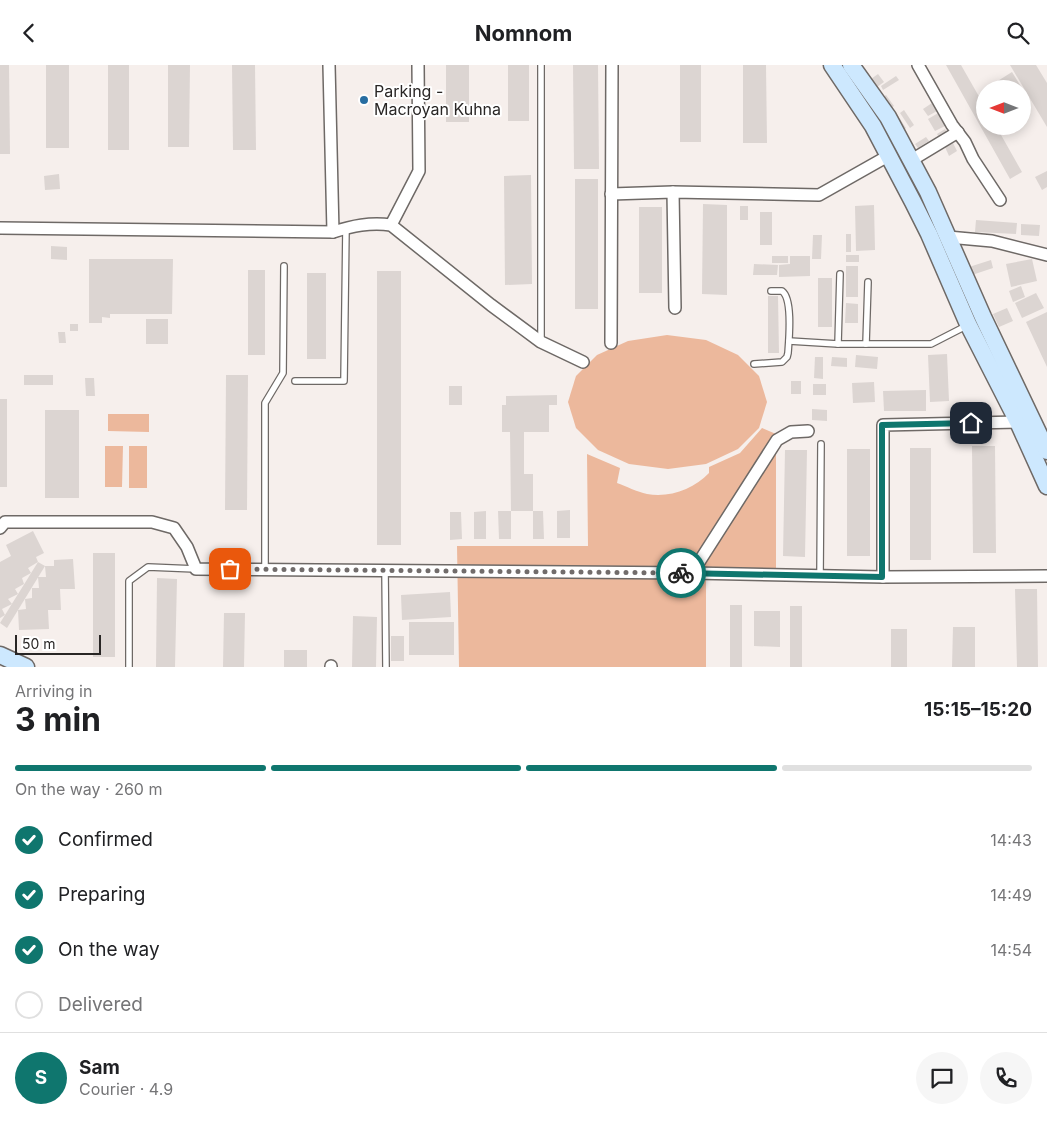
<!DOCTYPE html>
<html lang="en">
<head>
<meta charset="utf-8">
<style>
	:root { --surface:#fff; --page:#f6f6f6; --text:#202124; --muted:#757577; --line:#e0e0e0; --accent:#0f766e }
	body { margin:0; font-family:Inter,sans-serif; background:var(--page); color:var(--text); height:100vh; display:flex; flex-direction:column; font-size:19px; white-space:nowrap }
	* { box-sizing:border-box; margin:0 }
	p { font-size:16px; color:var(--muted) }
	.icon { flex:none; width:28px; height:28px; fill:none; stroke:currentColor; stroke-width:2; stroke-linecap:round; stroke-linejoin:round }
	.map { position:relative; height:602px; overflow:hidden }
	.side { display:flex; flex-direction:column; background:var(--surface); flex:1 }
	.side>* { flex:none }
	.needle { width:32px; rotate:270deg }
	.buttons { position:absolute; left:976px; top:15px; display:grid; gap:10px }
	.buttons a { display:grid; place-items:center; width:55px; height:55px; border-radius:50%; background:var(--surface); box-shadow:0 2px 12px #0003; font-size:25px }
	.scale { position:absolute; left:15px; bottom:12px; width:86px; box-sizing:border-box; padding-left:5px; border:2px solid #292625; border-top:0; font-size:14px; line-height:18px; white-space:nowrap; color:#292625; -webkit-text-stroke:4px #fff; paint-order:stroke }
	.pin { position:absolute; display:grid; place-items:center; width:42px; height:42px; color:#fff; margin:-21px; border-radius:10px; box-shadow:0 2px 8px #0006 }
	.courier { position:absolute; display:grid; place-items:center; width:50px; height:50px; margin:-25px; border:4px solid #0f766e; border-radius:50%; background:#fff; color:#222; box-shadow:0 1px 6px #0007 }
	.overview em { font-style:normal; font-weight:700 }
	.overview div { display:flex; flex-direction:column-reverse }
	.overview { display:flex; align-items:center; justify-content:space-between; height:85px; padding:0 15px }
	h1 { font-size:32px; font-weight:700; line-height:38px }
	.bar { display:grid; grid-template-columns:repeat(4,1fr); gap:8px 5px; align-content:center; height:60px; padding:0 15px }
	.bar i { height:6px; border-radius:4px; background:var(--line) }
	.bar .selected { background:var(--accent) }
	.bar p { grid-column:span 4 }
	.line { display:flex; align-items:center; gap:12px; padding:0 15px; border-top:1px solid var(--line) }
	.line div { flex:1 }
	.round { display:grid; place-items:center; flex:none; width:52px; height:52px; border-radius:26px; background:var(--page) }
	ol { padding:0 15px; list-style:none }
	li { display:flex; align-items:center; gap:15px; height:55px }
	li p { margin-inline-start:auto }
	li .icon { padding:5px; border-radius:50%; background:var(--accent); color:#fff; stroke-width:4 }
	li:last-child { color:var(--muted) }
	li i { width:28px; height:28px; border:2px solid var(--line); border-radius:50% }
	header { display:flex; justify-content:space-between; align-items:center; height:65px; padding:0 15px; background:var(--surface); font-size:22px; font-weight:700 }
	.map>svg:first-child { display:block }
	.green { fill:#ecb89c }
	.building { fill:#dcd5d2 }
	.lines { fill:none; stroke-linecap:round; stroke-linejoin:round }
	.lane-casing { stroke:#6e6966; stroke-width:8 }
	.street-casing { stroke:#6e6966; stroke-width:14 }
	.secondary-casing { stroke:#6e6966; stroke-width:19 }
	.lane { stroke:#fff; stroke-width:5.5 }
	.street { stroke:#fff; stroke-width:11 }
	.secondary { stroke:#cde8fe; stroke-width:16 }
	.done { stroke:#716c6b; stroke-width:5; stroke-dasharray:0 9 }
	.route { stroke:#0f766e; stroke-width:6 }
	.poi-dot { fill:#276da1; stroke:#fff; stroke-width:2 }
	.labels { text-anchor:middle; stroke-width:4; stroke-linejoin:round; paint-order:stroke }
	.poi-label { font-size:16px; fill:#292625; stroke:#fff; text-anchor:start }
</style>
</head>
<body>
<header><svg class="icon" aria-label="back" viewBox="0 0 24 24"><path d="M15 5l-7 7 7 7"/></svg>Nomnom<svg class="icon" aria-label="search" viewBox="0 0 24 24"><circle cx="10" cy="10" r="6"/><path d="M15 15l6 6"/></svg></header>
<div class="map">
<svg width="1047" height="602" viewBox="0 0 1047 602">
	<rect width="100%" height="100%" fill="#f6efec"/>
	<g class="green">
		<polygon points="667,270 706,275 738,290 759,311 767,337 759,363 738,384 706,399 668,404 629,399 598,385 576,363 568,337 576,311 597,290 628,276"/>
		<polygon points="108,349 149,349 149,367 108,366"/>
		<path d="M762,363l14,6v146l-70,-1v88h-247l-2,-121h131l-1,-92 33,14 -3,15c9,3 20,9 30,11 23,4 47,-5 62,-21v-6l31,-14z"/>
		<polygon points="105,381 123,381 122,422 105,422"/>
		<rect x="129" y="381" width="18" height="42"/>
	</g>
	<g class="building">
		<polygon points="0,0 9,0 10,89 0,89"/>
		<rect x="46" y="0" width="23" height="83"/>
		<rect x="108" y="0" width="21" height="85"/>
		<polygon points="168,0 190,0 189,82 168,82"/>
		<polygon points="232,0 255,0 256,85 233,85"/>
		<rect x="446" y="0" width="23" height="57"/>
		<rect x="508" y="0" width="21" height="56"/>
		<polygon points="573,0 598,0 599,104 574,104"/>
		<rect x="680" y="0" width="21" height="77"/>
		<polygon points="743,0 766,0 767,78 743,78"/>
		<polygon points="946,0 961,0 985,42 985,61 996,61 1022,107 1010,114"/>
		<polygon points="1010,0 1036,0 1047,18 1047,62"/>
		<polygon points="1012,7 1028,33 1022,36 1022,24 985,24"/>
		<polygon points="878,9 884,17 877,22 871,14"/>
		<polygon points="896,11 899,15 883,25 881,21"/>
		<polygon points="886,30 894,41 890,44 882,33"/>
		<polygon points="932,38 937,46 928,51 923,44"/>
		<polygon points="904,45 914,60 910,63 900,48"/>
		<polygon points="940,47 947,60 935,66 928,54"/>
		<polygon points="898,51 906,63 904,65 895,52"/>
		<polygon points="945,64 949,71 941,76 937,69"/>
		<polygon points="926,72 929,76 918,83 915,79"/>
		<polygon points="953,78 957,86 949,91 945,82"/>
		<polygon points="1047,106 1047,122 1042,125 1035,112"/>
		<polygon points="59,109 60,124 45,125 44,111"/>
		<polygon points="531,110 532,219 505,220 504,111"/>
		<rect x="575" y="114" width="23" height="130"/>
		<polygon points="703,139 727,140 727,230 702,229"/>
		<polygon points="874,140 875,185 856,186 855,141"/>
		<rect x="740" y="141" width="8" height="14"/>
		<rect x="639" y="142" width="23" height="86"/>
		<rect x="760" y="147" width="12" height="33"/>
		<polygon points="976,155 1017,158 1016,169 975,167"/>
		<polygon points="1021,159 1040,160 1039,171 1021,170"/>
		<rect x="846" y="169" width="5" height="18"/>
		<polygon points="813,170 822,170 821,194 812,194"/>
		<polygon points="51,181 67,182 67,195 51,194"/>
		<rect x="846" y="190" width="13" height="7"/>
		<polygon points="772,191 788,191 788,198 778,198 778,194 778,198 772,198"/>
		<polygon points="790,191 810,191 810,211 779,212 779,200 790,199"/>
		<polygon points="89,194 173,194 172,249 110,249 110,253 102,252 102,258 89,258"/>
		<polygon points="1032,194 1037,216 1011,222 1006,199"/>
		<polygon points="991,195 993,203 972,210 969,202"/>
		<polygon points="754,199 778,200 777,210 753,210"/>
		<rect x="846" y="201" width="12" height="31"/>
		<rect x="248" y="205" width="17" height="85"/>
		<rect x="377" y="206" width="24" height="274"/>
		<rect x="307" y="208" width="19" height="86"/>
		<rect x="818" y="213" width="14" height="49"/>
		<polygon points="1021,221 1025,232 1013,237 1009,226"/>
		<polygon points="1036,228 1044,243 1022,253 1015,238"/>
		<polygon points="768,231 778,231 779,288 768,288"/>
		<polygon points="846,238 858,239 858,258 845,258"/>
		<polygon points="1007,243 1013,256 999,262 993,249"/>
		<polygon points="1047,247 1047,302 1026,257"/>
		<rect x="146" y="254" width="22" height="25"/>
		<rect x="70" y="259" width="8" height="7"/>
		<polygon points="58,267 65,267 66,278 59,278"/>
		<polygon points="947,289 949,336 930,337 928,290"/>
		<polygon points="856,290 878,292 877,304 855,302"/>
		<polygon points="815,292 823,292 823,314 814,313"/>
		<polygon points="832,292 847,293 847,302 831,301"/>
		<rect x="24" y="310" width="29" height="10"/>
		<polygon points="226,310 248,310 247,445 225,445"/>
		<polygon points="85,313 94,313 95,331 86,331"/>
		<rect x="791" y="316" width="10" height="13"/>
		<polygon points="874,317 875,337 853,338 852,318"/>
		<rect x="813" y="319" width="13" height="11"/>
		<rect x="449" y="321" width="13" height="19"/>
		<polygon points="926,325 926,346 884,346 883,326"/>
		<polygon points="557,330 557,340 549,340 549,367 524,367 524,409 533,409 533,446 511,446 510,367 502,367 502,340 506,340 506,331"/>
		<rect x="0" y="334" width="7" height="88"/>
		<polygon points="812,344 827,345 827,356 812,355"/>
		<rect x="45" y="345" width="34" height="88"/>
		<polygon points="972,381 995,381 996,488 973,488"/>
		<rect x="910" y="383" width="21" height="112"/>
		<rect x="847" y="384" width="23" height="107"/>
		<polygon points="785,385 807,385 805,492 783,491"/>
		<polygon points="570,445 570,473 557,473 557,446"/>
		<polygon points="486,446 486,474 474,474 474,447"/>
		<polygon points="498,446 511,446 511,474 499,474"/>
		<polygon points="533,446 543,446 544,474 533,474"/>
		<polygon points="450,447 461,447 462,474 450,475"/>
		<polygon points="33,466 44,488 36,492 38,497 28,503 31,508 22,513 24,519 15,524 18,529 8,534 12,539 2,544 5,550 0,553 0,497 11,491 6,480"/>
		<rect x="93" y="488" width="22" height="104"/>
		<polygon points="73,494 75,524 60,524 61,545 48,545 49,564 19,565 18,545 26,544 25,534 32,533 32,523 39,523 38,512 46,512 45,501 54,501 54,495"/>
		<polygon points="38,497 45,501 7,563 0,558"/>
		<polygon points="157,513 177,514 175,602 156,602"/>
		<polygon points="1015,524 1037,524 1038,602 1017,602"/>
		<polygon points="450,527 451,552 402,555 401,530"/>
		<rect x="730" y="540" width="12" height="62"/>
		<rect x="790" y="541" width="12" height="61"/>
		<polygon points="754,546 780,546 780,582 754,581"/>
		<polygon points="224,548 245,548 244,602 223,602"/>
		<polygon points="353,551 377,552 376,602 352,602"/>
		<rect x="409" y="557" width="45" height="33"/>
		<polygon points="953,562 975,562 975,602 952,602"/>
		<rect x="891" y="564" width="16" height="38"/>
		<rect x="391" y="571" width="13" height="25"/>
		<rect x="284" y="585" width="23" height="17"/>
	</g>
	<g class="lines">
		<defs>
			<g id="lane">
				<polyline points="789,276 838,279 931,279 968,260"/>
				<polyline points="541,277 541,0"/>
				<polyline points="838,279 840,209"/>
				<polyline points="866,279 868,217"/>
				<path d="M754,299l28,-2 5,-5 1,-4c1,-14 5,-54 -6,-62h-11"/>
				<polyline points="295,316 344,316 346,163"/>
				<polyline points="265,504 265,338 283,308 284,201"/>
				<polyline points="385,505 386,602"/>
				<polyline points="820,511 821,379"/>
				<polyline points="129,602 129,516 148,502 196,504"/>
			</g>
			<g id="street">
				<polyline points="329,0 333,167"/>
				<polyline points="918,0 952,60 965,77 973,94 1000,135"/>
				<polyline points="908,90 915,93 958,67"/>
				<polyline points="673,127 675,243"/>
				<polyline points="611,129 673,127 819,130 888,91"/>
				<polyline points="391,160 419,106 418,0"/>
				<path d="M0,163l333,4c19,-6 37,-10 58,-7l100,80 50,37 42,20"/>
				<polyline points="948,172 992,176 1047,190"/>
				<polyline points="611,278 612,0"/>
				<polyline points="0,463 5,457 152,457 174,463 187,482 196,504 692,508 883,512 1047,511"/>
				<polyline points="692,508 777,375 791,367 808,366"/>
				<polyline points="883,512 883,360 1018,357"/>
				<polyline points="331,602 331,601"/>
			</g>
			<g id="secondary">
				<polyline points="832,0 873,61 913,137 929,169 968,259 1018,357 1047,421"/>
				<polyline points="851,0 888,52 928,127 983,252 1047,386"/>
				<polyline points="0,590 26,602"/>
			</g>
		</defs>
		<use href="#lane" class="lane-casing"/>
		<use href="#street" class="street-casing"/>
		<use href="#secondary" class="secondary-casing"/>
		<use href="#lane" class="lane"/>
		<use href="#street" class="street"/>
		<use href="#secondary" class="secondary"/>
	</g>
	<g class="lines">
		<polyline class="done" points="230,504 681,508"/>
		<polyline class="route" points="681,508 882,512 882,360 971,358"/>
	</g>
	<circle class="poi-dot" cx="364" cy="35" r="5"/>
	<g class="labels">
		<g class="poi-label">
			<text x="374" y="32">Parking -<tspan x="374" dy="18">Macroyan Kuhna</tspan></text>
		</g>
	</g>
</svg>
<div class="buttons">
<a><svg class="needle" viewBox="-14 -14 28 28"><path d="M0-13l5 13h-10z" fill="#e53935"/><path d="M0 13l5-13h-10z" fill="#757577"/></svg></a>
</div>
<div class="scale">50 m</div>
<div class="pin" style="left:230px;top:504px;background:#ea580c"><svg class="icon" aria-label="bag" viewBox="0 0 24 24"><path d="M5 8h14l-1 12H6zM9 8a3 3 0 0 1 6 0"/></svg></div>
<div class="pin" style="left:971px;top:358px;background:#1f2937"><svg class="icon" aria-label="home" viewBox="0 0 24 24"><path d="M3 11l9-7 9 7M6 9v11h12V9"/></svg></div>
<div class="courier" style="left:681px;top:508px"><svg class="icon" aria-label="bike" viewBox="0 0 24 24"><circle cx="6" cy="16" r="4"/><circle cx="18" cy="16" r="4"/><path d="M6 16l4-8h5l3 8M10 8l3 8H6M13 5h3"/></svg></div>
</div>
<section class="side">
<div class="overview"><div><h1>3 min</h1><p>Arriving in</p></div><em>15:15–15:20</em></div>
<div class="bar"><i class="selected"></i><i class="selected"></i><i class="selected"></i><i></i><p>On the way · 260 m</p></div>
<ol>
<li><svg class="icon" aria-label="check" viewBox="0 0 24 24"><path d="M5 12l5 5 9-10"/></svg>Confirmed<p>14:43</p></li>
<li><svg class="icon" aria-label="check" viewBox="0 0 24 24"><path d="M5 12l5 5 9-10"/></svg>Preparing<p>14:49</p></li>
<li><svg class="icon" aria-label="check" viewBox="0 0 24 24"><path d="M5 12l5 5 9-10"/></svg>On the way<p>14:54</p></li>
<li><i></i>Delivered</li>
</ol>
<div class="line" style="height:90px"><b class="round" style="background:var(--accent);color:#fff">S</b><div><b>Sam</b><p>Courier · 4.9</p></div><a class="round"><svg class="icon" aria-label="chat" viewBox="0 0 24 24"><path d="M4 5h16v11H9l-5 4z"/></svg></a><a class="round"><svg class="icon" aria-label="phone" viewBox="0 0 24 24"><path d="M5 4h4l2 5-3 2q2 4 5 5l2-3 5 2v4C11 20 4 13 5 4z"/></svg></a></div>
</section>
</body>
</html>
